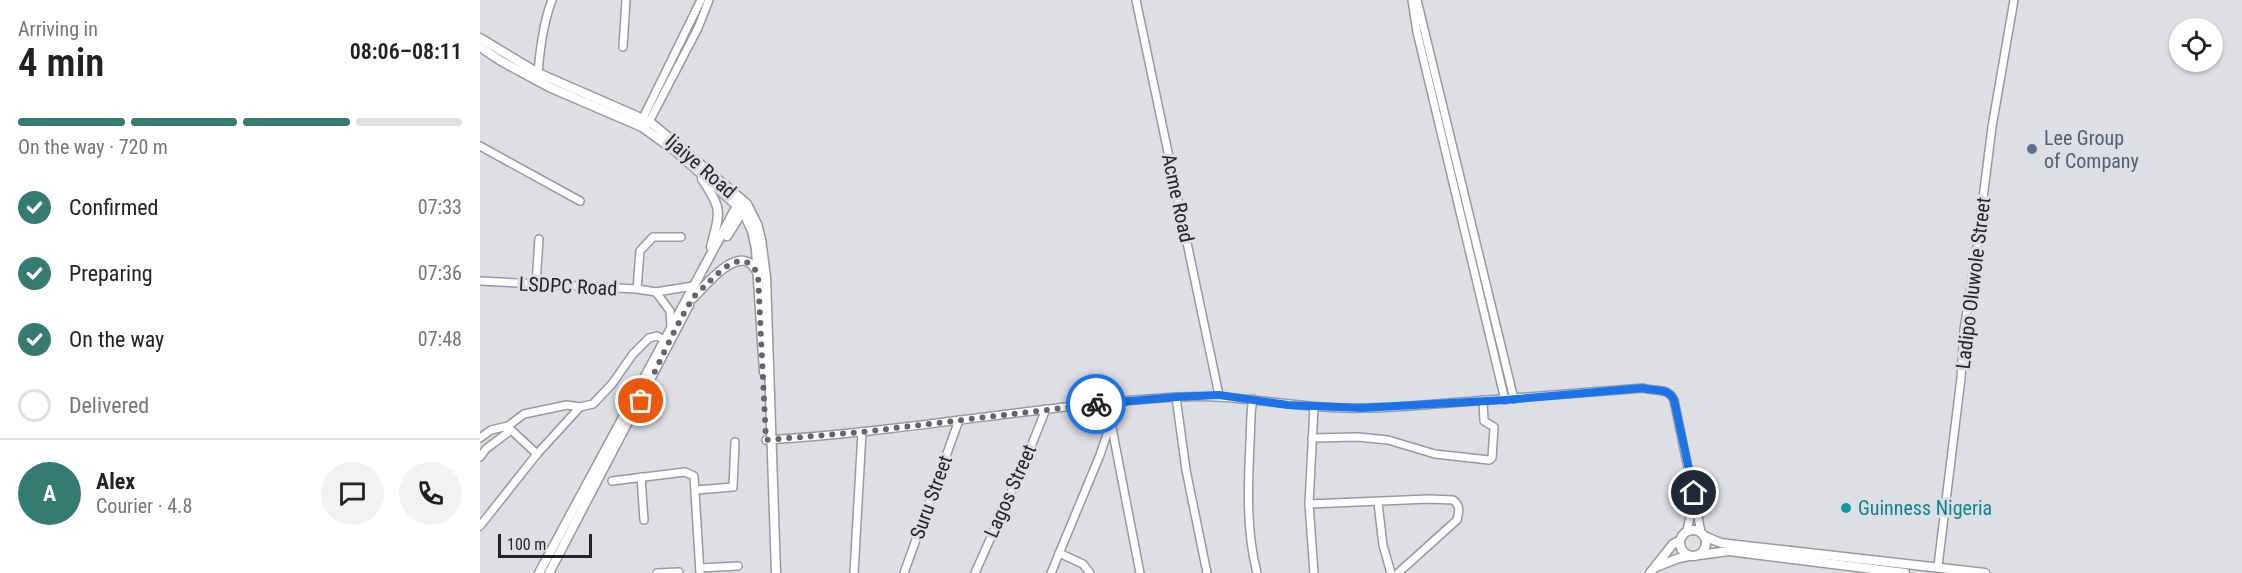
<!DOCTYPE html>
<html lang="en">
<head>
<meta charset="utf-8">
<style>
	:root { --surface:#fff; --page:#f2f2f2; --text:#222; --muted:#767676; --line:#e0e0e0; --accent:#357b72 }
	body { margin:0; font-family:"Roboto Condensed",sans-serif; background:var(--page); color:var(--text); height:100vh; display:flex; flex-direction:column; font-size:22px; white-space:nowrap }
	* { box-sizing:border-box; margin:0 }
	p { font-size:20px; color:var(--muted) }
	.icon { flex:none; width:33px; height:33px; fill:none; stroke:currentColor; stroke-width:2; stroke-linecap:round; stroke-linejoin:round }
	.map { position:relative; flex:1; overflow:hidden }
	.details { display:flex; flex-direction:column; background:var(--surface); width:480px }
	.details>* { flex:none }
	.buttons { position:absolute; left:1689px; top:18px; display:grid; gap:12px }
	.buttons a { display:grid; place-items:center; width:54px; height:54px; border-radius:50%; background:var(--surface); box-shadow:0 2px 4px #0004; font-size:30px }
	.scale { position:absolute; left:18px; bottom:15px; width:94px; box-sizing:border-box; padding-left:6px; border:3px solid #232426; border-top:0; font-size:16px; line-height:21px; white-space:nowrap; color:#232426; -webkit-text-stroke:4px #dedfe5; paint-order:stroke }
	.pin { position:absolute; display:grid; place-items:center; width:51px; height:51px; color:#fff; margin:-26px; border:3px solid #fff; border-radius:50%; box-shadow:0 2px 6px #0007 }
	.courier { position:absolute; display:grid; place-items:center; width:60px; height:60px; margin:-30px; border:4px solid #1a73e8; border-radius:50%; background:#fff; color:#222; box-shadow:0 2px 8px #0007 }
	.overview em { font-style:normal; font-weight:600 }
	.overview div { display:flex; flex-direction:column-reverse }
	.overview { display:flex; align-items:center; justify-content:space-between; height:102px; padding:0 18px }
	h1 { font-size:39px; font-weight:600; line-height:45px }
	.bar { display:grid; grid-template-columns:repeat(4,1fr); gap:9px 6px; align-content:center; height:72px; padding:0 18px }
	.bar i { height:8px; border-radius:4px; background:var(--line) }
	.bar .active { background:var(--accent) }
	.bar p { grid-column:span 4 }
	.line { display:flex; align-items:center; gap:15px; padding:0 18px; border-top:2px solid var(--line) }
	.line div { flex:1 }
	.round { display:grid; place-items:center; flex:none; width:63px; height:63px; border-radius:32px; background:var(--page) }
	ol { padding:0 18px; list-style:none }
	li { display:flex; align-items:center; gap:18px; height:66px }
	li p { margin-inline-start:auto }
	li .icon { padding:6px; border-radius:50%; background:var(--accent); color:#fff; stroke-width:4 }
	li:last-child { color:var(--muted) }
	li i { width:33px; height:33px; border:3px solid var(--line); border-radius:50% }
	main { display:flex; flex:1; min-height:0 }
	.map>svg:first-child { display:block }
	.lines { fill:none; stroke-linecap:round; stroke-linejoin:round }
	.minor-casing { stroke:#98999f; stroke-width:10 }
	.major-casing { stroke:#98999f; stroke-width:11 }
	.minor { stroke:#fff; stroke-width:7 }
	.major { stroke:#fff; stroke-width:8 }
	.done { stroke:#646569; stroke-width:6; stroke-dasharray:0 10.8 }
	.route { stroke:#1a73e8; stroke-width:8 }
	.service-dot { fill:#5c6f8a; stroke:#dedfe5; stroke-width:2 }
	.culture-dot { fill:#0f9aa8; stroke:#dedfe5; stroke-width:2 }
	.labels { text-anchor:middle; stroke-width:6; stroke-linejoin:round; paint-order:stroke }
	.service-label { font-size:20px; fill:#4e5e75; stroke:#dedfe5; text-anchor:start }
	.street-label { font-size:20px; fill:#232426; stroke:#dedfe5 }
	.culture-label { font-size:20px; fill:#0d838f; stroke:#dedfe5; text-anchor:start }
</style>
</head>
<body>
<main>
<section class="details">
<div class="overview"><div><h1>4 min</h1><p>Arriving in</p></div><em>08:06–08:11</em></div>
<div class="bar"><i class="active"></i><i class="active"></i><i class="active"></i><i></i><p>On the way · 720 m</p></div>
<ol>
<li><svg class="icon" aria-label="check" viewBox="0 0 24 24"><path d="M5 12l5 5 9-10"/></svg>Confirmed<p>07:33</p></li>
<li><svg class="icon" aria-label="check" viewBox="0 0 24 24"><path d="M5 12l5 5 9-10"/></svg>Preparing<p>07:36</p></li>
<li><svg class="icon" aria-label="check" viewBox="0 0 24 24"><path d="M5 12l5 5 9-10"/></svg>On the way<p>07:48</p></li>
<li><i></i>Delivered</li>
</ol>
<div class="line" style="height:108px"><b class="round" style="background:var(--accent);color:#fff">A</b><div><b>Alex</b><p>Courier · 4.8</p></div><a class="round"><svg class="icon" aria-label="chat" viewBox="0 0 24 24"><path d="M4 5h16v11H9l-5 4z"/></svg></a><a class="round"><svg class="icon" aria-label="phone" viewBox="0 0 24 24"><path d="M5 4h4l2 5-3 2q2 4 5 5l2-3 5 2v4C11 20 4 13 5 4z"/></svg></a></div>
</section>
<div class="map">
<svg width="1762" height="573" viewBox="0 0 1762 573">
	<rect width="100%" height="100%" fill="#dedfe5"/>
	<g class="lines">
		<defs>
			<g id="minor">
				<polyline points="656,0 739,395"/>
				<polyline points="932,0 937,32 1025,400"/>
				<polyline points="937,0 1034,399"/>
				<polyline points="143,47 146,0"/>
				<path d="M58,73c2,-25 5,-50 14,-73"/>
				<polyline points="161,122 221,0"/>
				<polyline points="168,124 218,28 229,0"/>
				<polyline points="0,146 100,201"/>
				<polyline points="0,281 157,289 176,292 213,286"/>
				<polyline points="56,284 59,239"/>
				<polyline points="157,289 160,251 173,237 201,237"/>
				<polyline points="176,292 190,311 191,326"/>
				<polyline points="696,397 706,470 727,573"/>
				<path d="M773,399c-3,14 -2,29 -3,43 -2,43 -4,89 7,131"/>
				<polyline points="633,403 631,423 660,573"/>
				<polyline points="29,428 57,454"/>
				<polyline points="0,438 11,430 28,426 44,414 87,405 100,407 113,404 132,384 153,354 169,338 177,336 184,340"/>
				<polyline points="832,438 878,437 908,440 955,454 1009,460 1012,458 1014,427 1004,421 1003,400"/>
				<path d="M286,440c138,-8 274,-35 411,-43 63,-4 123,13 186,11 28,0 57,-3 86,-5 65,-5 130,-10 194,-15 13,4 25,-1 31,12l27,132"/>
				<polyline points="0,457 6,449 31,430"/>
				<polyline points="161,477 164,520"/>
				<polyline points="132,481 205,472 214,476 220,573"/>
				<polyline points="216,490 253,487 255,442"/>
				<polyline points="898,503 903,545 911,573"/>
				<path d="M829,504l120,-5 24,1c8,6 6,12 4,20l-59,53"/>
				<polyline points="0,526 57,454 100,407"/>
				<polyline points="1207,531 1213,502"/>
				<polyline points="579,553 603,564 610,573"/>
				<polyline points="1458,566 1481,378 1484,330 1496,254 1512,127 1534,0"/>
				<polyline points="220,568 258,566"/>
				<polyline points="177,573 199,572"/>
				<polyline points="374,573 382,432"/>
				<polyline points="424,573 479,420"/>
				<polyline points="495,573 548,454 566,409"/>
				<polyline points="571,573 620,455 630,425"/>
				<polyline points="834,573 829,504 834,407"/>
			</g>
			<g id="major">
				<polyline points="0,38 58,73 170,122 198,145 267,204 277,224 281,239 286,277 296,573"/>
				<polyline points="0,47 21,61 69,87 162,127 194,150 263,211 272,231 276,249 284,372"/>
				<path d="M222,179c21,31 18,32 9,68"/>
				<polyline points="247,236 264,209"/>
				<path d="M213,298c13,-13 48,-58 64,-26"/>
				<circle cx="1213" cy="543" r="13"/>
				<polyline points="1224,536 1241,543 1257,545 1505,573"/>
				<polyline points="1219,555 1249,551 1425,573"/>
				<polyline points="1176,567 1199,558 1209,556"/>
				<polyline points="59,573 258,204"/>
				<polyline points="69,573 209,305"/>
				<polyline points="1170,573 1193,544 1199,541"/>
			</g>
		</defs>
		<use href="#minor" class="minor-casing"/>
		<use href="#major" class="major-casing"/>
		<use href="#minor" class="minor"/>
		<use href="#major" class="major"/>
	</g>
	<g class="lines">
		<path class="done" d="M161,401c16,-33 31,-68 50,-100 4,-7 11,-12 16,-17 15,-15 37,-38 51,-9l8,165 96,-8 234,-28"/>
		<path class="route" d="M616,404l80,-7 43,-2 69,10 74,3 143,-8 138,-12c13,4 25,-1 31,12l20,93"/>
	</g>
	<circle class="service-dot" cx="1552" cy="149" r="6"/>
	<circle class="culture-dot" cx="1366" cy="508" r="6"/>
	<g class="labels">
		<g class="service-label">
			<text x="1564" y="145">Lee Group<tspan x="1564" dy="23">of Company</tspan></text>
		</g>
		<g class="street-label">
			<text transform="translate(221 166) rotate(41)" y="7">Ijaiye Road</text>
			<text transform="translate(698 198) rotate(78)" y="7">Acme Road</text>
			<text transform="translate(1493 283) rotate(-83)" y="7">Ladipo Oluwole Street</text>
			<text transform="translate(88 286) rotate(3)" y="7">LSDPC Road</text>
			<text transform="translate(530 491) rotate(-66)" y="7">Lagos Street</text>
			<text transform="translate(451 497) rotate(-70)" y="7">Suru Street</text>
		</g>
		<g class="culture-label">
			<text x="1378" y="515">Guinness Nigeria</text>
		</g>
	</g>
</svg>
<div class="buttons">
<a><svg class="icon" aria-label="locate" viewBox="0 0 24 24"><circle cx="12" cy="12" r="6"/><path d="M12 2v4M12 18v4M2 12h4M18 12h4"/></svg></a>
</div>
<div class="scale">100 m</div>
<div class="pin" style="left:161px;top:401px;background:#ea580c"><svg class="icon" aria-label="bag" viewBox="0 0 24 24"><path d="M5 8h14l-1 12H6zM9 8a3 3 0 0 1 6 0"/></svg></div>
<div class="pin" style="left:1214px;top:493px;background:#1f2937"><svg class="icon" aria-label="home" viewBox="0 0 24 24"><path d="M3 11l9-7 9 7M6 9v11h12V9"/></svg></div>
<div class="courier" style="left:616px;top:404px"><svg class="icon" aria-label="bike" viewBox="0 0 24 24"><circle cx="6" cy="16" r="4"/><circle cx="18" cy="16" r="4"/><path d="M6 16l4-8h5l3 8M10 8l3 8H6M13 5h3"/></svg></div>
</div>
</main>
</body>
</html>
